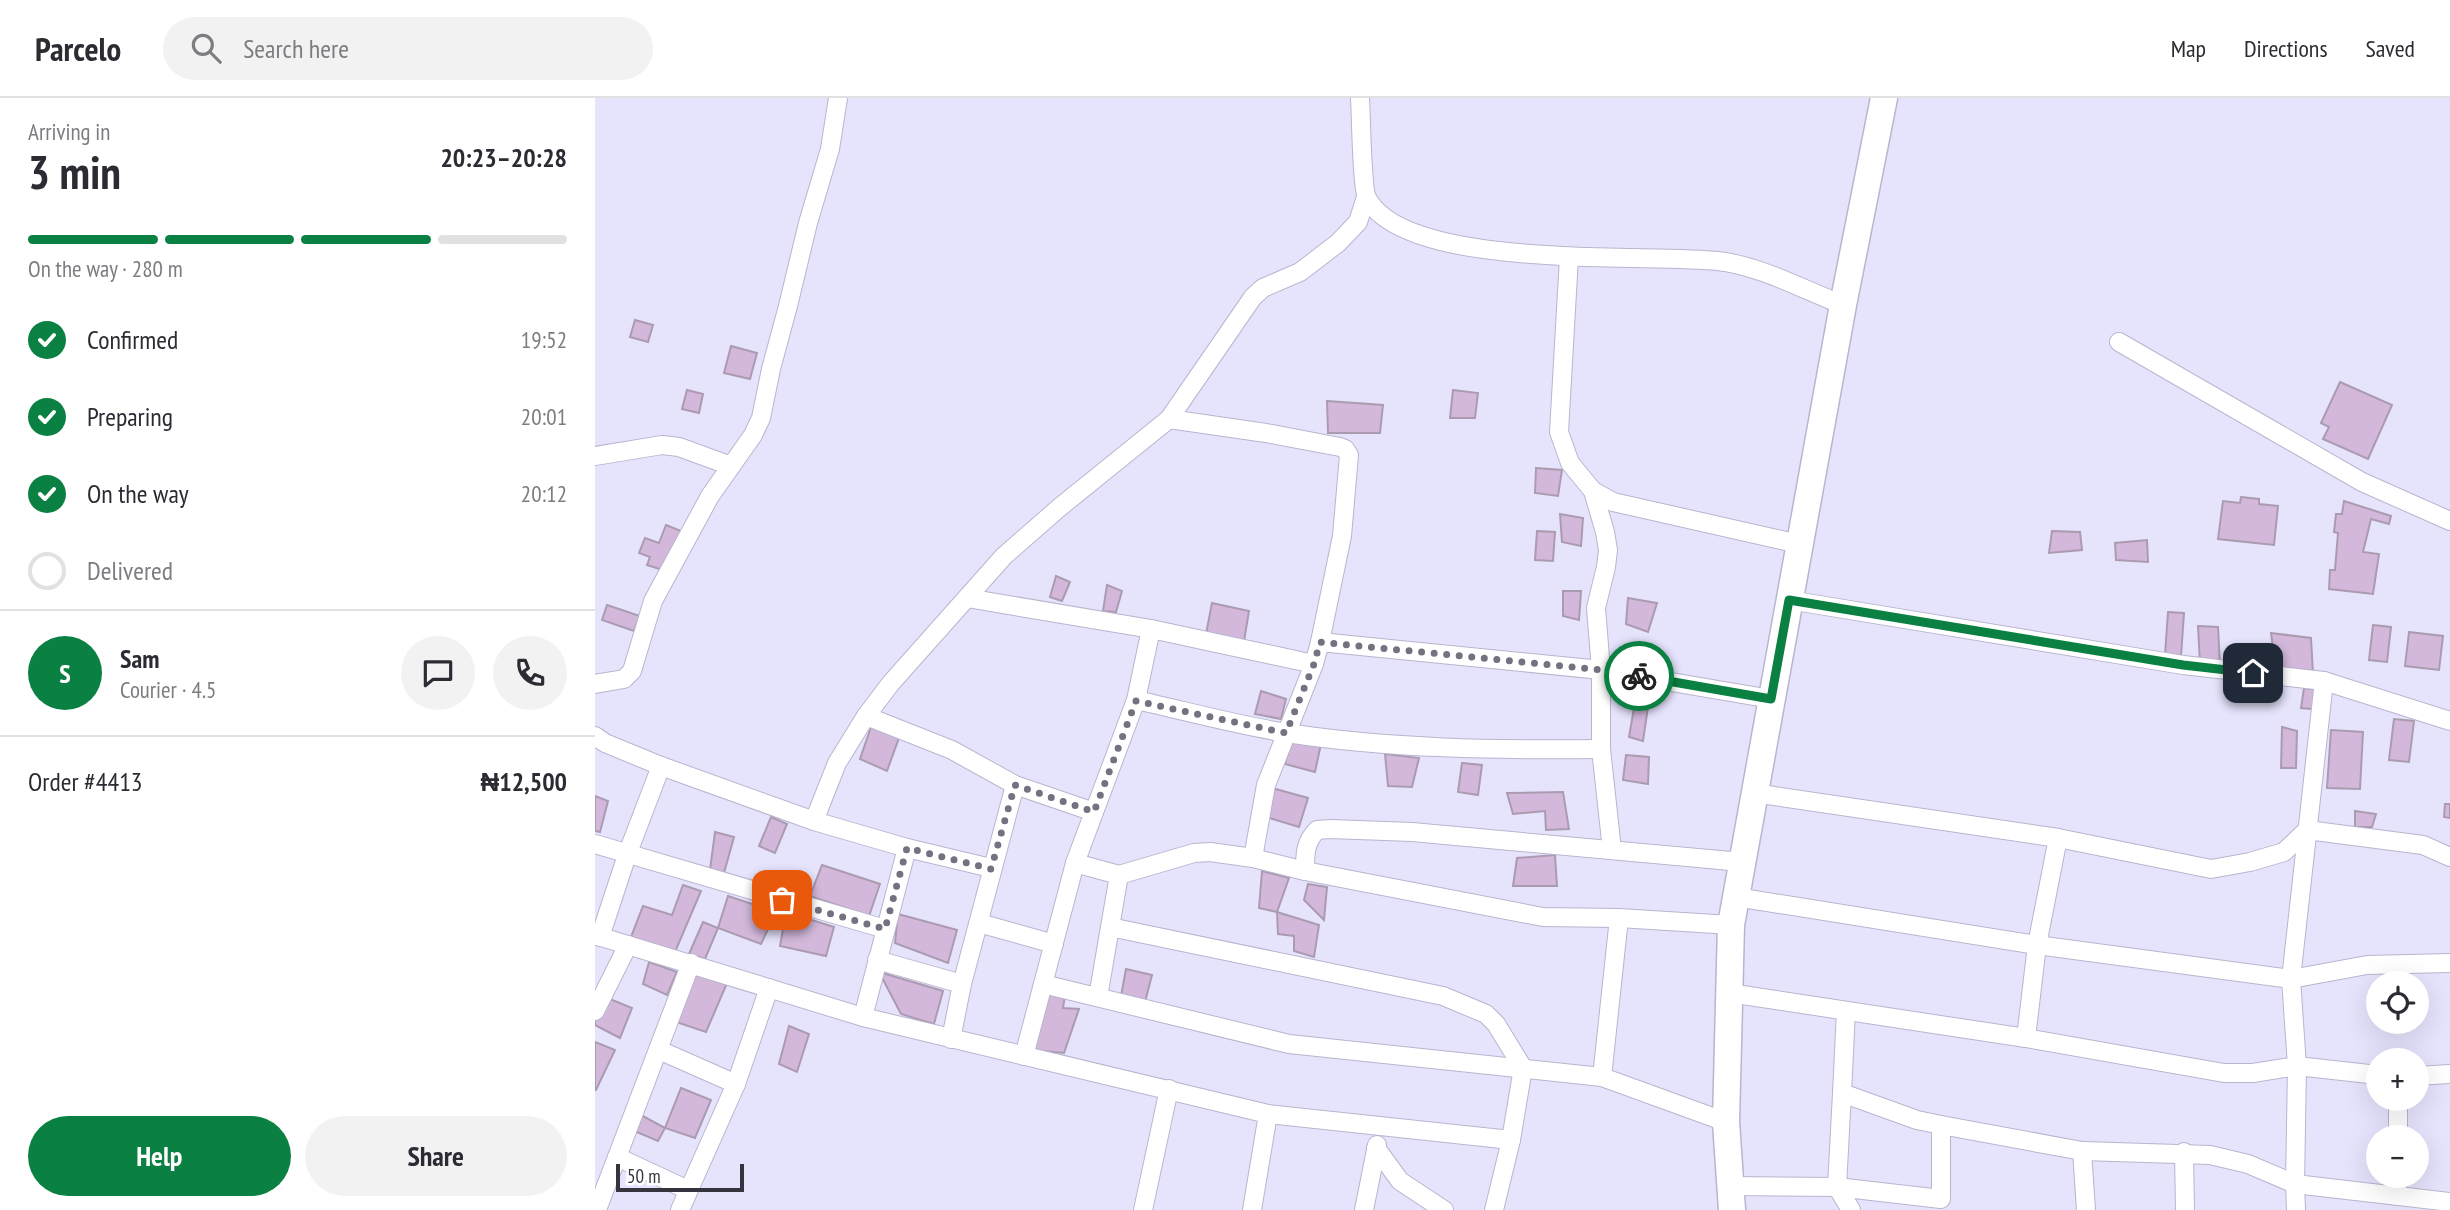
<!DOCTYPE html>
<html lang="en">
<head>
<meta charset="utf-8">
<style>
	:root { --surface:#fff; --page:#f2f2f3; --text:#2b2b33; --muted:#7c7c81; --line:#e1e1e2; --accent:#0b8043 }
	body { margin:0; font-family:"PT Sans Narrow",sans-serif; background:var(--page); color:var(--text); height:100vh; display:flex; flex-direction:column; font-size:26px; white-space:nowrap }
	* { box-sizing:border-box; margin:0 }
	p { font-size:23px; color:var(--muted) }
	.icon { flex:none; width:38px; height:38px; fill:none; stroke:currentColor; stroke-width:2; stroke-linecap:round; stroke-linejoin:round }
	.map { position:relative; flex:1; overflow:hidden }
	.sheet { display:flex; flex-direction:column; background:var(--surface); width:595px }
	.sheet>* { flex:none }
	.controls { position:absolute; left:1771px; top:873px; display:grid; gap:14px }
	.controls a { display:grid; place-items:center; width:63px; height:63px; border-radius:50%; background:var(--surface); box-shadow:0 7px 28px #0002; font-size:35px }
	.scale { position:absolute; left:21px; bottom:18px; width:128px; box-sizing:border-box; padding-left:7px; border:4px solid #35343e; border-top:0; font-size:19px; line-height:24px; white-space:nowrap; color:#35343e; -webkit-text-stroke:5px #fff; paint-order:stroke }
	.pin { position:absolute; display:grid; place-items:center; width:60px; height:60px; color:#fff; margin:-30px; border-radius:14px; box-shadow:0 4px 10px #0006 }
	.courier { position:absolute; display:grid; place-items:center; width:70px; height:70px; margin:-35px; border:5px solid #0b8043; border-radius:50%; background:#fff; color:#222; box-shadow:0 2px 9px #0007 }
	.summary em { font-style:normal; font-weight:600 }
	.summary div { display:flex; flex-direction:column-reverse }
	.summary { display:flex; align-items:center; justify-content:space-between; height:119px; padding:0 28px }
	h1 { font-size:46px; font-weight:600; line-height:52px }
	.bar { display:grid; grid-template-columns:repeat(4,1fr); gap:10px 7px; align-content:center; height:84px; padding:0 28px }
	.bar i { height:9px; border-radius:5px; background:var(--line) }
	.bar .on { background:var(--accent) }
	.bar p { grid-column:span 4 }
	.line { display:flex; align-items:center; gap:18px; padding:0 28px; border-top:2px solid var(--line) }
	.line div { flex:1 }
	.round { display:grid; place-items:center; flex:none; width:74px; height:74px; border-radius:37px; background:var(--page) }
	ol { padding:0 28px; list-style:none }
	li { display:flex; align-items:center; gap:21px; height:77px }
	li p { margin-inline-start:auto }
	li .icon { padding:7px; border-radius:50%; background:var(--accent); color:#fff; stroke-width:4 }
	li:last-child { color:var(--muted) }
	li i { width:38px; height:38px; border:4px solid var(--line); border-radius:50% }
	.cta { display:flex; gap:14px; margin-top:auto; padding:14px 28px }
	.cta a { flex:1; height:80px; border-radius:42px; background:var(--accent); color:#fff; font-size:28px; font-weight:600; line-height:80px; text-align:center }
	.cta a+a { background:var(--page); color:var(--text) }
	header { display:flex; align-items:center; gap:42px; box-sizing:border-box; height:98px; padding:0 35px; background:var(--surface); border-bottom:2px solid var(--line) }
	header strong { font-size:33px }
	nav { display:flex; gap:38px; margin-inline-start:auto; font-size:24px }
	.search { width:490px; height:63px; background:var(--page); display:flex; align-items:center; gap:18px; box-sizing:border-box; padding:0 24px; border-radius:38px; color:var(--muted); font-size:26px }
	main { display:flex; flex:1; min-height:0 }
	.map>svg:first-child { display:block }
	.building { fill:#d3b8db; stroke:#ab9bb0; stroke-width:2 }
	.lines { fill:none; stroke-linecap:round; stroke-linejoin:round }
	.street-casing { stroke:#b8b5ce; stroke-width:20 }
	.secondary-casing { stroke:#b8b5ce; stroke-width:29 }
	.street { stroke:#fff; stroke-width:18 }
	.secondary { stroke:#fff; stroke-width:26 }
	.done { stroke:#737281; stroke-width:7; stroke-dasharray:0 12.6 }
	.route { stroke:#0b8043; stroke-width:9 }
</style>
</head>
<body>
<header>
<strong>Parcelo</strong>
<div class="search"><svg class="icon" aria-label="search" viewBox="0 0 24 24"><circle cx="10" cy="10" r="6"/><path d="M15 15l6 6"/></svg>Search here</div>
<nav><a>Map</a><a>Directions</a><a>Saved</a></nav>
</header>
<main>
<section class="sheet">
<div class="summary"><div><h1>3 min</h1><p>Arriving in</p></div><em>20:23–20:28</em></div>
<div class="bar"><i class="on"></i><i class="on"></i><i class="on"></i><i></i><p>On the way · 280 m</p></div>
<ol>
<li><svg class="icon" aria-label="check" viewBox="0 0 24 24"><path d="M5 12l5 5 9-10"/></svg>Confirmed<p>19:52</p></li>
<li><svg class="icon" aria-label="check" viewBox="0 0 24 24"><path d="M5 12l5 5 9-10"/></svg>Preparing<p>20:01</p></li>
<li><svg class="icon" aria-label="check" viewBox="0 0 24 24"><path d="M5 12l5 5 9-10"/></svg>On the way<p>20:12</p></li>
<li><i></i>Delivered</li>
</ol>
<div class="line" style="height:126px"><b class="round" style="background:var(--accent);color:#fff">S</b><div><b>Sam</b><p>Courier · 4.5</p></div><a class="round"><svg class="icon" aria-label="chat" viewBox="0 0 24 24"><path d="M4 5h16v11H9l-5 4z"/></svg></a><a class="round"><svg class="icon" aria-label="phone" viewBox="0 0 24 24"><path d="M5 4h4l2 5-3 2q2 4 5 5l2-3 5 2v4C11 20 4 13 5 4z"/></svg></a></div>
<div class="line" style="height:91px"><div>Order #4413</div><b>₦12,500</b></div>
<div class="cta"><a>Help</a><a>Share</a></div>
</section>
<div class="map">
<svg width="1855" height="1112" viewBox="0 0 1855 1112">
	<rect width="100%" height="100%" fill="#e6e4fd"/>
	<g class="building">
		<polygon points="40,222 58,227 53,244 35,239"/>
		<polygon points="136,248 162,255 155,281 129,275"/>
		<polygon points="1745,284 1797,307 1773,361 1728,341 1734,329 1726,325"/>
		<polygon points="92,292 108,296 104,315 87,311"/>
		<polygon points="858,292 883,295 880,320 855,320"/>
		<polygon points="732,303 788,307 785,335 733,335"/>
		<polygon points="941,370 967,372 963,398 940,395"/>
		<polygon points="1646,399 1664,401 1664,406 1683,408 1679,447 1623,441 1628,403 1645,405"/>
		<polygon points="1749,403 1796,418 1794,426 1776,421 1768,454 1784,456 1778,496 1734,491 1735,472 1740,472 1743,435 1739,434 1741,416 1747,416"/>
		<polygon points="965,416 988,420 986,448 967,444"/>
		<polygon points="71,427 86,433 71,473 52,467 55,459 44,455 50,440 64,445"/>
		<polygon points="942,433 960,434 958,463 940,462"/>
		<polygon points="1457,433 1485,434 1487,452 1454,455"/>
		<polygon points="1552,442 1553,464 1521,462 1520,445"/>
		<polygon points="461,478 475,484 467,503 455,499"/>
		<polygon points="512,487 527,493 521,514 508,513"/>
		<polygon points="968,493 986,493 984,522 968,518"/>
		<polygon points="1033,500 1062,505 1053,534 1031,526"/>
		<polygon points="617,505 654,513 649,543 611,536"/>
		<polygon points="12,507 45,518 39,533 7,522"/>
		<polygon points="1573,514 1589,515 1586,558 1570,557"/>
		<polygon points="1778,527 1796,529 1792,564 1774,562"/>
		<polygon points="1603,528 1623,529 1625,567 1605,566"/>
		<polygon points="1814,534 1848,538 1844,572 1810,568"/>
		<polygon points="1676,535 1716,540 1718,576 1681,574"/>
		<polygon points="1709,590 1727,592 1726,612 1706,610"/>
		<polygon points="666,593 691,601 686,621 660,616"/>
		<polygon points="1053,609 1048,643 1034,639 1039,610"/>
		<polygon points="1799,621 1819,623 1814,664 1794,662"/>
		<polygon points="277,626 305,637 292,673 265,661"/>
		<polygon points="1687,629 1702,633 1701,670 1686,670"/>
		<polygon points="1736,632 1768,634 1765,691 1732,690"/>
		<polygon points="694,644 726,646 720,674 690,666"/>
		<polygon points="790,656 824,660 817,689 793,688"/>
		<polygon points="1031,657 1054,659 1053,686 1028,682"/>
		<polygon points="867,665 887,667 883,697 863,694"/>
		<polygon points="677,690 713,700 704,729 671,719"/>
		<polygon points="968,694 974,731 951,732 950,713 918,716 912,695"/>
		<polygon points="0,698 13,703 5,734 0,733"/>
		<polygon points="1850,706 1855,706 1855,720 1849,719"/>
		<polygon points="1760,713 1781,716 1777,729 1760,729"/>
		<polygon points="176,719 192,726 180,755 164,748"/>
		<polygon points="120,734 139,739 129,775 115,772"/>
		<polygon points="960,757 962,788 918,788 922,760"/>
		<polygon points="227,767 285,786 274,818 215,798"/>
		<polygon points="667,773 694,780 682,814 664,810"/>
		<polygon points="713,786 732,789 729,822 709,802"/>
		<polygon points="88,787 106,793 80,854 36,839 48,808 77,817"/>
		<polygon points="133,798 181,814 166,846 123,830"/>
		<polygon points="191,814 239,829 231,858 185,848"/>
		<polygon points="682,814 724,827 719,859 699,853 699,838 683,836"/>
		<polygon points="303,816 362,832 353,865 300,845"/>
		<polygon points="108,824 123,830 110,861 94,856"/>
		<polygon points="54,864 82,874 72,897 48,886"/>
		<polygon points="531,871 557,877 550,904 526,898"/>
		<polygon points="101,874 132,885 111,934 81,924"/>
		<polygon points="284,874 348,893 339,926 306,916"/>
		<polygon points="455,892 470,897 468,910 484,911 469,955 438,952"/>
		<polygon points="10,899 37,910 25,940 0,927 0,921"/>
		<polygon points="194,928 214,936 202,974 184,966"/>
		<polygon points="0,944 20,952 1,992 0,992"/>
		<polygon points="86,990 116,1002 100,1040 70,1030"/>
		<polygon points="44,1016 70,1030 63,1043 37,1032"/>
	</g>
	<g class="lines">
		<defs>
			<g id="street">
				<path d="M765,0c1,17 2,90 7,100 39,73 276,55 351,63 43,5 86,29 125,44"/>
				<polyline points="974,159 964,334 975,365 998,393 1018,404 1204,446"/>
				<polyline points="1524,244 1767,384 1855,423"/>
				<polyline points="574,321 671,335 745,349 750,351 754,357 747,438 725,544 719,566 671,687 658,760"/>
				<polyline points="0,358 67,347 84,349 136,368"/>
				<polyline points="998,393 1010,434 1013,452 1011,469 1001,510 1006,572 1006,651 1017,752"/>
				<polyline points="372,500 556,531 719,566"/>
				<polyline points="1194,502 1588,567 1729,583 1855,623"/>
				<polyline points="725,544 1006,572 1176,601"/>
				<polyline points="1729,583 1696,881 1702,968 1700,1086 1855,1104"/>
				<polyline points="0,586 29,581 37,573 58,503 115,398 158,337 166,320 176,271 193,208 213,125 235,51 243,0"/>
				<path d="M541,602c50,11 100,25 151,33 104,16 209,17 314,16"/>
				<polyline points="271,618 357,652 420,687 499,714"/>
				<polyline points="0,638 10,645 66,668 219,723 312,750 396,770"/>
				<polyline points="1159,695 1463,740 1616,771 1655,764 1689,754 1712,732"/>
				<polyline points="219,723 242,665 271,618 296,585 409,458 465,409 574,321 658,199 668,190 705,174 743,145 763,124 771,99"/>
				<polyline points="1712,732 1828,747 1855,759"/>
				<polyline points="0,746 290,831"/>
				<polyline points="480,765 524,777 599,755 615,754 658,760 710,773 948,819 1024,820 1136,827"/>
				<path d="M710,773c0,-17 0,-29 12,-41l13,-1 82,3 330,30"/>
				<polyline points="1141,799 1442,847 1696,881 1772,867 1855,865"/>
				<polyline points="384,825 459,846"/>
				<polyline points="515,829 848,898 891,916 901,926 928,970 916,1042 899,1112"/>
				<polyline points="0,837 268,919 673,1016 916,1042"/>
				<polyline points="5,839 32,757 66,668"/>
				<polyline points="282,862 367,886"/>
				<polyline points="448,886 694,946 1007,979 1131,1024"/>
				<polyline points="1134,895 1431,940 1629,975 1658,975 1702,968 1783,977"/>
				<polyline points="503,899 524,777"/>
				<polyline points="0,913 33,847"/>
				<polyline points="1251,913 1247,995 1322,1022 1346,1027 1487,1053 1615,1057 1653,1066 1700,1086 1701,1112"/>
				<polyline points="268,919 312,750"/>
				<polyline points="1431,940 1442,847 1463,740"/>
				<polyline points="356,941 367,886 420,687"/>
				<polyline points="64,952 141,986"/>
				<polyline points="429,958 480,765 541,602 556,531"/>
				<polyline points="1822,978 1855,976"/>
				<polyline points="1007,979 1024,820"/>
				<polyline points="1803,1040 1803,1001"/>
				<polyline points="781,1050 805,1083 849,1112"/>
				<polyline points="1487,1053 1491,1112"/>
				<polyline points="1589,1054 1590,1112"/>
				<polyline points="22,1059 93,1092"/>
				<polyline points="1135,1088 1242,1089 1247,995"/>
				<polyline points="1802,1098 1802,1078"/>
				<polyline points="3,1109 96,865"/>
				<polyline points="85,1112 141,986 174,890"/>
				<polyline points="548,1112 574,991"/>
				<polyline points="657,1112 673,1016"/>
				<polyline points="769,1112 782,1047"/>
				<polyline points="1256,1112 1242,1089 1346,1101 1346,1027"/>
			</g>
			<polyline id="secondary" points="1137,1112 1131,1024 1136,827 1248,207 1289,0"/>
		</defs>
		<use href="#street" class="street-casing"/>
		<use href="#secondary" class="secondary-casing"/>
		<use href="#street" class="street"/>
		<use href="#secondary" class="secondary"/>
	</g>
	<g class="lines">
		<polyline class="done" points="187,802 290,831 312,750 396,771 420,687 499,714 541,603 691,635 719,566 725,544 1006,572 1044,578"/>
		<polyline class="route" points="1044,578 1176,601 1194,502 1588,567 1658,575"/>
	</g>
</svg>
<div class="controls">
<a><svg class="icon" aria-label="locate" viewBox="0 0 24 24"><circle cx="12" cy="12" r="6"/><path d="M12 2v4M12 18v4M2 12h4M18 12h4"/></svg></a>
<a>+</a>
<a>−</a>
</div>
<div class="scale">50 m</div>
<div class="pin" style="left:187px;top:802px;background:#ea580c"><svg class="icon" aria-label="bag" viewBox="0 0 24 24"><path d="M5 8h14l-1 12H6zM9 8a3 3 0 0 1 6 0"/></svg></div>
<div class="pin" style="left:1658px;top:575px;background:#1f2937"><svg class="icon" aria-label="home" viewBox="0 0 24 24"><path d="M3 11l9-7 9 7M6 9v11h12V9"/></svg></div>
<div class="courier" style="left:1044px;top:578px"><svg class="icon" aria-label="bike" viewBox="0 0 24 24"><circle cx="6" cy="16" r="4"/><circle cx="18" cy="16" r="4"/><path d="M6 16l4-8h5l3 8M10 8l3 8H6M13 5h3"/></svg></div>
</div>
</main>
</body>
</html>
